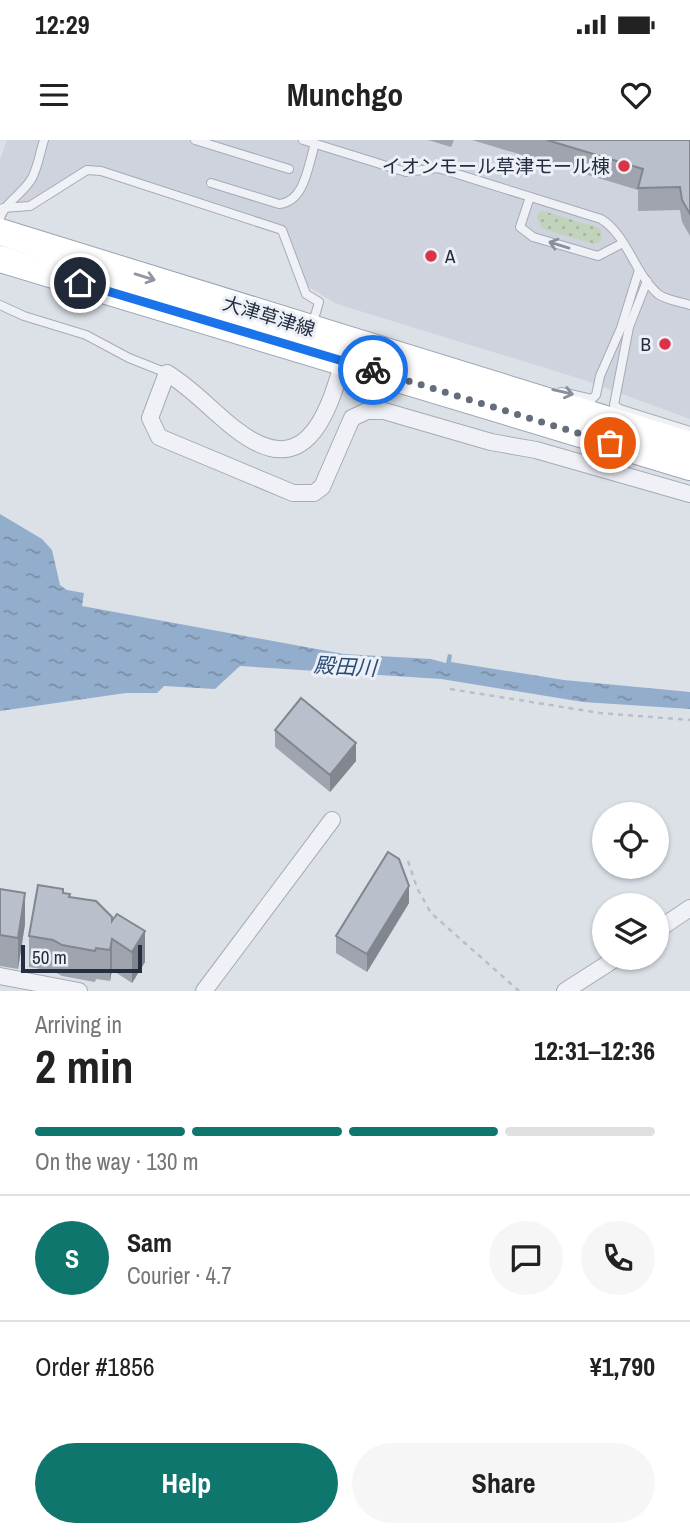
<!DOCTYPE html>
<html lang="en">
<head>
<meta charset="utf-8">
<style>
	:root { --surface:#fff; --page:#f6f6f6; --text:#222; --muted:#767676; --line:#e0e0e0; --accent:#0f766e }
	body { margin:0; font-family:"Archivo Narrow","Noto Sans JP",sans-serif; background:var(--page); color:var(--text); height:100vh; display:flex; flex-direction:column; font-size:26px; white-space:nowrap }
	* { box-sizing:border-box; margin:0 }
	p { font-size:23px; color:var(--muted) }
	.icon { flex:none; width:38px; height:38px; fill:none; stroke:currentColor; stroke-width:2; stroke-linecap:round; stroke-linejoin:round }
	.map { position:relative; height:851px; overflow:hidden }
	.drawer { display:flex; flex-direction:column; background:var(--surface); flex:1 }
	.drawer>* { flex:none }
	.controls { position:absolute; left:592px; top:662px; display:grid; gap:14px }
	.controls a { display:grid; place-items:center; width:77px; height:77px; border-radius:50%; background:var(--surface); box-shadow:0 2px 5px #0004; font-size:35px }
	.scale { position:absolute; left:21px; bottom:18px; width:121px; box-sizing:border-box; padding-left:7px; border:4px solid #242e40; border-top:0; font-size:19px; line-height:24px; white-space:nowrap; color:#242e40; -webkit-text-stroke:5px #ecf0f6; paint-order:stroke }
	.pin { position:absolute; display:grid; place-items:center; width:60px; height:60px; color:#fff; margin:-30px; border:4px solid #fff; border-radius:50%; box-shadow:0 2px 7px #0007 }
	.courier { position:absolute; display:grid; place-items:center; width:70px; height:70px; margin:-35px; border:5px solid #1a73e8; border-radius:50%; background:#fff; color:#222; box-shadow:0 2px 9px #0007 }
	.head em { font-style:normal; font-weight:700 }
	.head div { display:flex; flex-direction:column-reverse }
	.head { display:flex; align-items:center; justify-content:space-between; height:119px; padding:0 35px }
	h1 { font-size:46px; font-weight:700; line-height:52px }
	.bar { display:grid; grid-template-columns:repeat(4,1fr); gap:10px 7px; align-content:center; height:84px; padding:0 35px }
	.bar i { height:9px; border-radius:5px; background:var(--line) }
	.bar .current { background:var(--accent) }
	.bar p { grid-column:span 4 }
	.line { display:flex; align-items:center; gap:18px; padding:0 35px; border-top:2px solid var(--line) }
	.line div { flex:1 }
	.round { display:grid; place-items:center; flex:none; width:74px; height:74px; border-radius:37px; background:var(--page) }
	.primary-button { display:flex; gap:14px; margin-top:auto; padding:14px 35px }
	.primary-button a { flex:1; height:80px; border-radius:42px; background:var(--accent); color:#fff; font-size:28px; font-weight:700; line-height:80px; text-align:center }
	.primary-button a+a { background:var(--page); color:var(--text) }
	.status { display:flex; justify-content:space-between; align-items:center; height:49px; padding:0 35px; background:var(--surface); direction:ltr }
	.status svg { height:19px; fill:currentColor }
	header { display:flex; justify-content:space-between; align-items:center; height:91px; padding:0 35px; background:var(--surface); font-size:32px; font-weight:700 }
	.map>svg:first-child { display:block }
	.built { fill:#ced3dd }
	.green { fill:url(#green-dots) }
	.water { fill:url(#water-ripples) }
	.lines { fill:none; stroke-linecap:round; stroke-linejoin:round }
	.lane-casing { stroke:#a5abb6; stroke-width:10 }
	.street-casing { stroke:#a5abb6; stroke-width:18 }
	.primary-casing { stroke:#9aa4b5; stroke-width:28 }
	.path { stroke:#babec7; stroke-width:2.5; stroke-dasharray:5 5; stroke-linecap:butt }
	.lane { stroke:#eff1f6; stroke-width:8 }
	.street { stroke:#eff1f6; stroke-width:16 }
	.primary { stroke:#fff; stroke-width:26 }
	.wall { fill:#9fa4af }
	.shaded-wall { fill:#82868e }
	.building { fill:#b9bfcb; stroke:#82868e; stroke-width:2 }
	.oneway { stroke:#8a909b }
	.oneway2 { stroke:#9296a0 }
	.done { stroke:#646d7b; stroke-width:7; stroke-dasharray:0 12.6 }
	.route { stroke:#1a73e8; stroke-width:9 }
	.poi-dot { fill:#dc3248; stroke:#ecf0f6; stroke-width:2.5 }
	.labels { text-anchor:middle; stroke-width:6; stroke-linejoin:round; paint-order:stroke }
	.poi-label { font-size:19px; fill:#242e40; stroke:#ecf0f6; text-anchor:end }
	.street-label { font-size:19px; fill:#242e40; stroke:#ecf0f6 }
	.water-label { font-size:21px; font-style:italic; fill:#2a4b78; stroke:#ecf0f6 }
</style>
</head>
<body>
<div class="status"><b>12:29</b><svg viewBox="0 0 49 12"><path d="M0 12V9h3v3zM5 12V6h3v6zM10 12V3h3v9zM15 12V0h3v12zM26 1h20v11H26zM47 4h2v5h-2z"/></svg></div>
<header><svg class="icon" aria-label="menu" viewBox="0 0 24 24"><path d="M4 6h16M4 12h16M4 18h16"/></svg>Munchgo<svg class="icon" aria-label="heart" viewBox="0 0 24 24"><path d="M12 20l-8-8c-3-5 5-10 8-4 3-6 11-1 8 4z"/></svg></header>
<div class="map">
<svg width="690" height="851" viewBox="0 0 690 851">
	<defs>
		<pattern id="green-dots" width="8" height="8" patternUnits="userSpaceOnUse" patternTransform="scale(1.75)"><rect width="8" height="8" fill="#c2d3bc"/><path d="M2 2h.1M6 6h.1" fill="none" stroke="#a7b5a3" stroke-width="1.8" stroke-linecap="round"/></pattern>
		<pattern id="water-ripples" width="26" height="14" patternUnits="userSpaceOnUse" patternTransform="scale(1.75)"><rect width="26" height="14" fill="#93aecc"/><path d="M2 4q2-2 4 0t4 0M15 11q2-2 4 0t4 0" fill="none" stroke="#788ea7"/></pattern>
	</defs>
	<rect width="100%" height="100%" fill="#dce1e8"/>
	<polygon class="built" points="7,0 690,0 690,279 581,239 337,164 307,146 285,91 277,83 100,29 87,30 27,67 0,62 0,20"/>
	<polygon class="green" points="543,71 597,87 602,91 601,101 594,104 543,89 537,79 539,73"/>
	<polygon class="water" points="0,374 42,399 52,410 60,445 67,450 84,453 82,466 344,514 431,519 446,523 448,514 452,515 451,522 564,540 690,552 690,569 583,562 441,539 240,526 215,549 164,546 157,553 126,553 0,571"/>
	<g class="lines">
		<defs>
			<g id="lane">
				<polyline points="195,0 289,29"/>
				<path d="M303,0l103,32 32,-4 163,51c27,17 33,54 57,75 8,6 22,8 32,11"/>
				<path d="M211,43l68,21c26,-2 29,-39 36,-60"/>
				<polyline points="530,57 520,87 533,97 598,116 623,103"/>
				<polyline points="3,68 30,66 87,30 101,31 282,90 306,154 319,162 312,186"/>
				<path d="M0,78c6,-17 23,-24 32,-40 6,-11 8,-26 12,-38"/>
				<polyline points="647,141 629,187 614,265 620,269 690,291"/>
				<polyline points="0,165 24,176 86,195 129,218 167,233"/>
				<polyline points="561,252 592,259 596,255 600,236 621,188 639,130"/>
			</g>
			<g id="street">
				<path d="M343,221c-16,59 -40,122 -109,67 -23,-18 -41,-39 -67,-55l-17,45 9,19 134,56h21l8,-6 30,-69 15,-7h17l107,31 45,8 154,44"/>
				<polyline points="656,791 690,768"/>
				<polyline points="0,836 79,851"/>
				<polyline points="204,851 332,680"/>
				<polyline points="565,851 618,817"/>
			</g>
			<g id="primary">
				<polyline points="0,92 690,305"/>
				<polyline points="0,119 690,327"/>
			</g>
		</defs>
		<use href="#lane" class="lane-casing"/>
		<use href="#street" class="street-casing"/>
		<use href="#primary" class="primary-casing"/>
		<g class="path">
			<polyline points="450,549 600,573 690,580"/>
			<polyline points="408,721 417,748 431,773 519,851"/>
		</g>
		<use href="#lane" class="lane"/>
		<use href="#street" class="street"/>
		<use href="#primary" class="primary"/>
	</g>
	<g class="wall">
		<polygon points="428,0 454,0 451,7"/>
		<polygon points="472,0 690,0 690,96 682,82 680,70 638,71 638,50"/>
		<polygon points="275,590 356,621 330,652 275,607"/>
		<polygon points="0,749 25,784 18,829 0,826"/>
		<polygon points="63,753 112,781 145,822 132,843 112,830 110,841 96,839 95,842 62,836 53,831 29,827 29,796"/>
		<polygon points="409,763 367,832 336,813 336,796"/>
	</g>
	<g class="shaded-wall">
		<polygon points="356,603 356,621 330,652 330,635"/>
		<polygon points="409,746 409,763 367,832 367,814"/>
		<polygon points="25,753 25,784 18,829 18,798"/>
		<polygon points="145,791 145,822 132,843 132,812"/>
		<polygon points="112,799 112,830 110,841 110,810"/>
	</g>
	<g class="building">
		<polygon points="547,0 690,0 690,74 682,60 680,47 638,48 643,29"/>
		<polygon points="301,558 356,603 330,635 275,590"/>
		<polygon points="388,712 399,719 409,746 367,814 336,796"/>
		<polygon points="38,745 63,749 63,753 70,754 69,757 96,761 112,777 112,781 117,774 145,791 132,812 112,799 110,810 96,808 95,811 62,805 53,800 29,796"/>
		<polygon points="0,749 25,753 18,798 0,795"/>
	</g>
	<defs><path id="oneway-shaft" d="M-6 0H5M1.5-3L5.5 0L1.5 3" fill="none" stroke-width="1.6" stroke-linecap="round" stroke-linejoin="round" transform="scale(1.75)"/></defs>
	<g class="oneway">
		<use href="#oneway-shaft" transform="translate(559 105) rotate(-163)"/>
		<use href="#oneway-shaft" transform="translate(563 252) rotate(13)"/>
	</g>
	<use class="oneway2" href="#oneway-shaft" transform="translate(145 137) rotate(17)"/>
	<g class="lines">
		<polyline class="done" points="373,230 610,303"/>
		<polyline class="route" points="80,143 373,230"/>
	</g>
	<g class="poi-dot">
		<circle cx="624" cy="26" r="7"/>
		<circle cx="431" cy="116" r="7"/>
		<circle cx="665" cy="204" r="7"/>
	</g>
	<g class="labels">
		<g class="poi-label">
			<text x="610" y="33">イオンモール草津モール棟</text>
			<text x="445" y="123" text-anchor="start">A</text>
			<text x="651" y="211">B</text>
		</g>
		<g class="street-label">
			<text transform="translate(269 176) rotate(17)" y="7">大津草津線</text>
		</g>
		<g class="water-label">
			<text transform="translate(345 527) rotate(3)" y="7">殿田川</text>
		</g>
	</g>
</svg>
<div class="controls">
<a><svg class="icon" aria-label="locate" viewBox="0 0 24 24"><circle cx="12" cy="12" r="6"/><path d="M12 2v4M12 18v4M2 12h4M18 12h4"/></svg></a>
<a><svg class="icon" aria-label="layers" viewBox="0 0 24 24"><path d="M12 4l9 5-9 5-9-5zM3 14l9 5 9-5"/></svg></a>
</div>
<div class="scale">50 m</div>
<div class="pin" style="left:610px;top:303px;background:#ea580c"><svg class="icon" aria-label="bag" viewBox="0 0 24 24"><path d="M5 8h14l-1 12H6zM9 8a3 3 0 0 1 6 0"/></svg></div>
<div class="pin" style="left:80px;top:143px;background:#1f2937"><svg class="icon" aria-label="home" viewBox="0 0 24 24"><path d="M3 11l9-7 9 7M6 9v11h12V9"/></svg></div>
<div class="courier" style="left:373px;top:230px"><svg class="icon" aria-label="bike" viewBox="0 0 24 24"><circle cx="6" cy="16" r="4"/><circle cx="18" cy="16" r="4"/><path d="M6 16l4-8h5l3 8M10 8l3 8H6M13 5h3"/></svg></div>
</div>
<section class="drawer">
<div class="head"><div><h1>2 min</h1><p>Arriving in</p></div><em>12:31–12:36</em></div>
<div class="bar"><i class="current"></i><i class="current"></i><i class="current"></i><i></i><p>On the way · 130 m</p></div>
<div class="line" style="height:126px"><b class="round" style="background:var(--accent);color:#fff">S</b><div><b>Sam</b><p>Courier · 4.7</p></div><a class="round"><svg class="icon" aria-label="chat" viewBox="0 0 24 24"><path d="M4 5h16v11H9l-5 4z"/></svg></a><a class="round"><svg class="icon" aria-label="phone" viewBox="0 0 24 24"><path d="M5 4h4l2 5-3 2q2 4 5 5l2-3 5 2v4C11 20 4 13 5 4z"/></svg></a></div>
<div class="line" style="height:91px"><div>Order #1856</div><b>¥1,790</b></div>
<div class="primary-button"><a>Help</a><a>Share</a></div>
</section>
</body>
</html>
